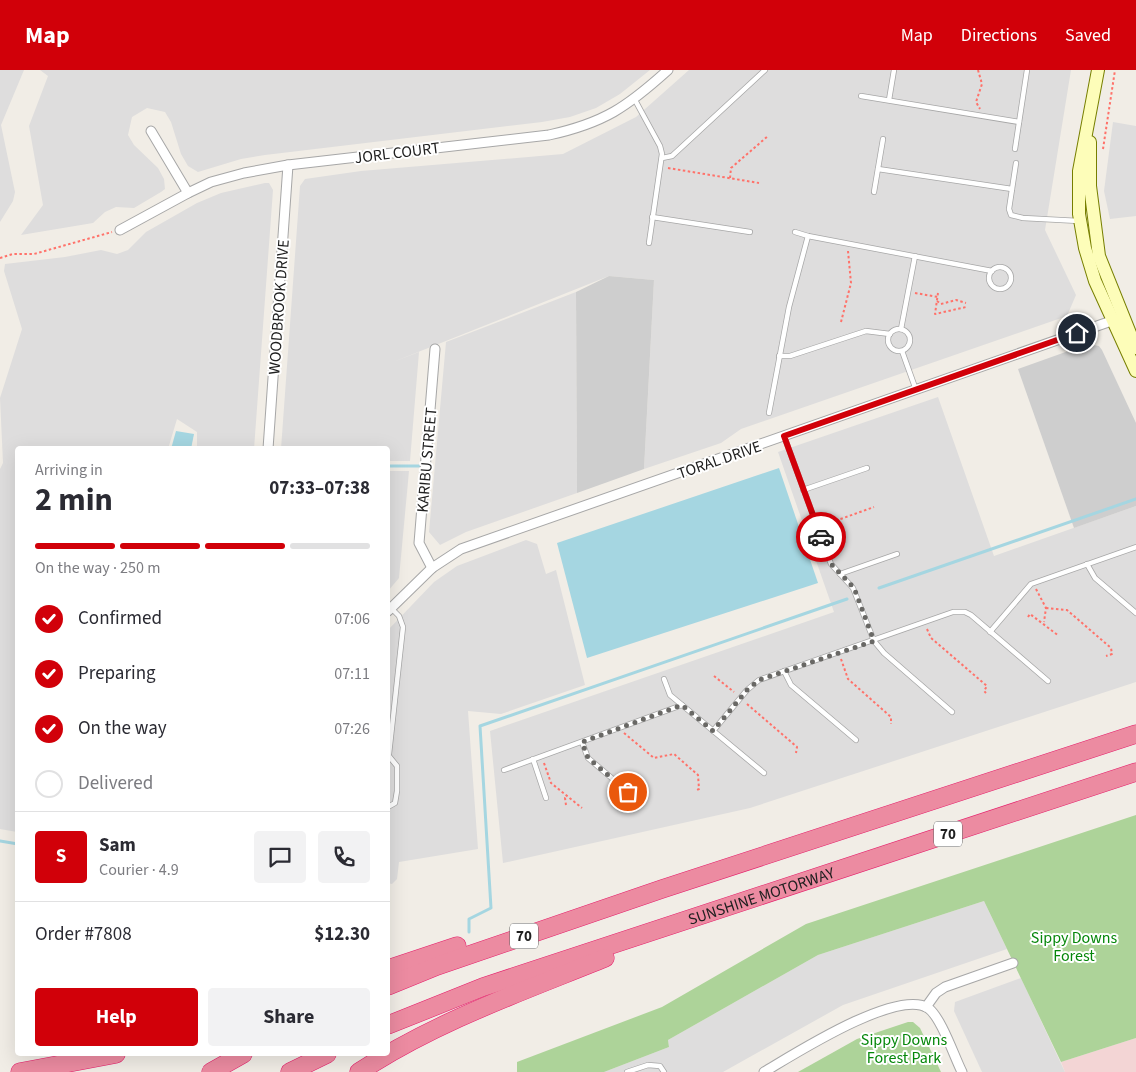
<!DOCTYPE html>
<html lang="en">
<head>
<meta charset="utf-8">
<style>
	:root { --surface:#fff; --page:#f2f2f3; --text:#2b2b33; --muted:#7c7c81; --line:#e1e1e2; --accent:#d10009 }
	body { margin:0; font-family:"Source Sans 3",sans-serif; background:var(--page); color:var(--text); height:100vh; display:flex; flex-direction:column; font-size:19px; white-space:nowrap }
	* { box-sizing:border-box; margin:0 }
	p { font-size:16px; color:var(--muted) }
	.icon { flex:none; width:28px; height:28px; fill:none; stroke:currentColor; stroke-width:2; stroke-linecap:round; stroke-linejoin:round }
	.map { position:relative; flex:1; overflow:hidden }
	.details { position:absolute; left:15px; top:376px; width:375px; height:610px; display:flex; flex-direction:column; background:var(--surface); border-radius:5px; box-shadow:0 5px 20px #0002 }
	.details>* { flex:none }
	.pin { position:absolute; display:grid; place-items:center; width:42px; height:42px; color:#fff; margin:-21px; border:2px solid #fff; border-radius:50%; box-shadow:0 1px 5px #0007 }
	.courier { position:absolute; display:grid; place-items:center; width:50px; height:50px; margin:-25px; border:4px solid #d10009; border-radius:50%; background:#fff; color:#222; box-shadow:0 1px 6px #0007 }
	.overview em { font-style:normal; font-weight:700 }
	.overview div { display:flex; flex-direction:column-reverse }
	.overview { display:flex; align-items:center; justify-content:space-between; height:85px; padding:0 20px }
	h1 { font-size:32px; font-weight:700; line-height:38px }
	.bar { display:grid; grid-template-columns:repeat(4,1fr); gap:8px 5px; align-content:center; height:60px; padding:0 20px }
	.bar i { height:6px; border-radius:4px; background:var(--line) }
	.bar .active { background:var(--accent) }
	.bar p { grid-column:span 4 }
	.line { display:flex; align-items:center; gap:12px; padding:0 20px; border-top:1px solid var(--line) }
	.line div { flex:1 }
	.round { display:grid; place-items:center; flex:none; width:52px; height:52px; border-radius:5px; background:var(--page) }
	ol { padding:0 20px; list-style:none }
	li { display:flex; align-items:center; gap:15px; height:55px }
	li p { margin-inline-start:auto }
	li .icon { padding:5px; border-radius:50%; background:var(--accent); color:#fff; stroke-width:4 }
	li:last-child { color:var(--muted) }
	li i { width:28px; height:28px; border:2px solid var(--line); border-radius:50% }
	.cta { display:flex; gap:10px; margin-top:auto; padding:10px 20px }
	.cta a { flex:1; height:58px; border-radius:5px; background:var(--accent); color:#fff; font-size:20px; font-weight:700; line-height:58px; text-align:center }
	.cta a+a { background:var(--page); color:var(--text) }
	header { display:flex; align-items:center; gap:30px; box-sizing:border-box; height:70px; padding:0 25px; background:var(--accent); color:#fff }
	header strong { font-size:24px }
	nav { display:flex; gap:28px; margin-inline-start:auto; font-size:18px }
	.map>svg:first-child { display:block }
	.residential { fill:#dedddd }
	.commercial { fill:#f3d5d5 }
	.religious { fill:#cecece }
	.forest { fill:#add399 }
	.water { fill:#a5d6e1 }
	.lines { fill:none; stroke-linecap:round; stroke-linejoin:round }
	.stream { stroke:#a5d6e1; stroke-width:3 }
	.lane-casing { stroke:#a7a7a7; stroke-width:6 }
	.street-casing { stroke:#a7a7a7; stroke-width:11 }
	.secondary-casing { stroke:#777f00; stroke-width:14 }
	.highway-casing { stroke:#e51e6b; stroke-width:19 }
	.path { stroke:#ff726a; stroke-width:2; stroke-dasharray:2.5 2.5; stroke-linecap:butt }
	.lane { stroke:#fff; stroke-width:4.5 }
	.street { stroke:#fff; stroke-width:9 }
	.secondary { stroke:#fdfdb9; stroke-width:12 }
	.highway { stroke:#ec8ba1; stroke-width:18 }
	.done { stroke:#696865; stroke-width:5; stroke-dasharray:0 9 }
	.route { stroke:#d10009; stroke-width:6 }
	.labels { text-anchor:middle; stroke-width:4; stroke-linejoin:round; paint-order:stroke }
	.shield { fill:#fff; stroke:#636363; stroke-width:1 }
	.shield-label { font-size:15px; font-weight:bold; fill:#202020 }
	.street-label { font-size:16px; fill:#202020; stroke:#fff }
	.park-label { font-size:16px; fill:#05870a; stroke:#fff }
</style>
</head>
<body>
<header>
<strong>Map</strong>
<nav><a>Map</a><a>Directions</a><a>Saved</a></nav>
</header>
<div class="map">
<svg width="1136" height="1002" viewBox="0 0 1136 1002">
	<rect width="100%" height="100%" fill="#f1ede6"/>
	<g class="residential">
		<polygon points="0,0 24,0 1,55 15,122 13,131 0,152"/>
		<polygon points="40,0 650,0 620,24 596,38 570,47 542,52 265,85 241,89 198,102 188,96 181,84 171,52 165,42 147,38 132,47 128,65 134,75 158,98 164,109 165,119 161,122 134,138 116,137 105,142 93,153 21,165 43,135 29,56 48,6"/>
		<polygon points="689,0 1071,0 1045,160 1076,225 1067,246 741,359 721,373 644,399 654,210 609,206 393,292 419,282 410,391 388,391 388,379 281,379 300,116 305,109 361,101 563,84 636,47"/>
		<polygon points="1113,52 1136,56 1136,146 1110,149 1104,121"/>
		<polygon points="265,113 269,113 273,120 254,379 197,378 197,362 177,349 168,379 18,379 17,762 0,759 0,399 3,393 0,328 22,259 4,201 5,194 65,187 101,180 117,184 128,180 146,162 197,133 221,123"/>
		<polygon points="576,222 577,423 466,462 440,475 429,462 446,272"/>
		<polygon points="938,327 994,486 1136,436 1136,612 750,738 503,793 490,661 834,542 778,382"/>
		<polygon points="388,401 409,401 399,508 388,521"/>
		<polygon points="526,470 537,474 546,504 556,500 585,615 501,644 468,641 478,779 399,792 397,809 392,814 388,813 388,560 434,512 457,496"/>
		<polygon points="984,831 1007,879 843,935 723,1002 604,1002 669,977 668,970 818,885"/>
		<polygon points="1021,908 1065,1002 982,1002 954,941 955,932"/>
	</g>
	<polygon class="commercial" points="1136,968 1136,1002 1065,1002 1061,992"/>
	<g class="religious">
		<polygon points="609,206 654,210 644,399 577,423 576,222"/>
		<polygon points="1088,274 1099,276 1102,280 1136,353 1136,436 1074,458 1018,299"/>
	</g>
	<g class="forest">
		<polygon points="1136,745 1136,968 1061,992 984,831 818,885 668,970 669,977 604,1002 517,1002 517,992 662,937 806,854"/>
		<polygon points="908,952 913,952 920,958 941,1002 798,1002 857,969"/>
	</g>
	<g class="water">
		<polygon points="176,361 194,364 191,379 171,379"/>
		<polygon points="779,398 818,513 587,588 557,473"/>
	</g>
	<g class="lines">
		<g class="stream">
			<polyline points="388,396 424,396"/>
			<polyline points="879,518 1136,429"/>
			<polyline points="0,771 18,774"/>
			<polyline points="469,862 469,849 491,838 480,656 847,529"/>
		</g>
		<defs>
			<g id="lane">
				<polyline points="861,26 1019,52"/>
				<polyline points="635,30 660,76 662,84 649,173"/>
				<polyline points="889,30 894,0"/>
				<polyline points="1015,79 1027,0"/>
				<polyline points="662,88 672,86 765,0"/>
				<polyline points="1016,93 1009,139 1011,145 1023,148 1079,151"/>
				<polyline points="878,99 1012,119"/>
				<polyline points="874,122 883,69"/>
				<polyline points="652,147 750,162"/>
				<polyline points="795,162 808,166 992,201"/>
				<circle cx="1000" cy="208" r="11"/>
				<polyline points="901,259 915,186"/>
				<circle cx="899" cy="270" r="11"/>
				<polyline points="902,281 916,320"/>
				<polyline points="779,286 790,286 866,261 890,264"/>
				<polyline points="769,343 789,237 808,166"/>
				<polyline points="784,366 831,494 853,518 874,571 884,583 952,642"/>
				<polyline points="803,420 867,398"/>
				<polyline points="1087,494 1095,508 1136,543"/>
				<polyline points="840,504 897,484"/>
				<polyline points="990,562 1031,514 1136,477"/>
				<polyline points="784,601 791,615 856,670"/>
				<polyline points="664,609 670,625 764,703"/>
				<polyline points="713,661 747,620 759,610 953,542 965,542 971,545 1048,611"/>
				<polyline points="582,672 588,688 640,732"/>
				<polyline points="389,684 403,557 399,546 391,538"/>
				<polyline points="533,689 546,728"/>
				<polyline points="504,700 682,635"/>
				<polyline points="388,737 395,733 397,721 397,696 388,685"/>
				<polyline points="627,1002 648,995 660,996 664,1002"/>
			</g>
			<g id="street">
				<polyline points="151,61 188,123"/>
				<path d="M120,160l68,-37 23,-11 33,-9 44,-8 261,-30c55,-12 78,-28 119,-65"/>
				<polyline points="268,379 288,95"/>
				<polyline points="432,498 419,473 435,279"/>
				<polyline points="388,541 432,498 461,479 1117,249"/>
				<polyline points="926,937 936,923 945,917 1013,893"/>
				<path d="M764,1002c29,-17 133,-84 164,-64 13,9 26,48 34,64"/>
			</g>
			<g id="secondary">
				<polyline points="1098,0 1079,101 1079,144 1085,178 1095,211 1136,301"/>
				<polyline points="1090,72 1090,116 1099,186 1136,278"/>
			</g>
			<g id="highway">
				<polyline points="388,899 457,876"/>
				<polyline points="388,916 437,896 662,819 1136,664"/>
				<path id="s1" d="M388,955l95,-38 653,-215"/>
				<polyline points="20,1002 116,984"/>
				<polyline points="211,1002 243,984"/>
				<polyline points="290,1002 327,984"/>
				<path d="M359,1002c76,-50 162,-80 246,-114"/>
			</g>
		</defs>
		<use href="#lane" class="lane-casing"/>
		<use href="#street" class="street-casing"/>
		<use href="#secondary" class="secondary-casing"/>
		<use href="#highway" class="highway-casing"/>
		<g class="path">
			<polyline points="978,0 982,14 976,32 980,39"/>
			<polyline points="1103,79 1115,0"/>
			<polyline points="668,98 759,113"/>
			<polyline points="730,108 731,98 768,66"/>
			<polyline points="0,188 13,184 34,184 112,162"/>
			<polyline points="915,223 938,227"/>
			<polyline points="938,223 935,244 966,237"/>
			<polyline points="937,231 941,234 956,230 966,233"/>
			<polyline points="841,252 851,213 848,181"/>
			<polyline points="829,458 835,451 874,437"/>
			<polyline points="1036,519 1046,538 1044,552"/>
			<polyline points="1046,538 1067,540 1111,578 1112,584 1106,586"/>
			<polyline points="1028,547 1030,544 1059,566"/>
			<polyline points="927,559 931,568 987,616 984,621 986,623"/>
			<polyline points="841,589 848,609 891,647 891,654"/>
			<polyline points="714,606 734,622"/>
			<polyline points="747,634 797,677 796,683"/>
			<polyline points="624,663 654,688 674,684 698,705 699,719 697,720"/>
			<polyline points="544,693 551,713 582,738"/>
			<polyline points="566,735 565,728 567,727"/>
		</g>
		<use href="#lane" class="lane"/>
		<use href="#street" class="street"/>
		<use href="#secondary" class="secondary"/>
		<use href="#highway" class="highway"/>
	</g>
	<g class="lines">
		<polyline class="done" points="628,722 588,688 582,672 682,635 713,661 747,620 759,610 874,571 854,518 831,494 821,467"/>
		<polyline class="route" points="821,467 784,366 1077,263"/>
	</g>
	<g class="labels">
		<g class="shield">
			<rect x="934" y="751.5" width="28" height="25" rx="4"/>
			<rect x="510" y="853.5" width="28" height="25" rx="4"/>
		</g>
		<g class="shield-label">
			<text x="948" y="769">70</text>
			<text x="524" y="871">70</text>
		</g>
		<g class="street-label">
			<text transform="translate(397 82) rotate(-7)" y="6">JORL COURT</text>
			<text transform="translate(278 237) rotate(-86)" y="6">WOODBROOK DRIVE</text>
			<text transform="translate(719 389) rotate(-19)" y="6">TORAL DRIVE</text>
			<text transform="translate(426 390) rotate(-85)" y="6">KARIBU STREET</text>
			<text dy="6" stroke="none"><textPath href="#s1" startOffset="395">SUNSHINE MOTORWAY</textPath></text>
		</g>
		<g class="park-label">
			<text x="1074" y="873">Sippy Downs<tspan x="1074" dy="18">Forest</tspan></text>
			<text x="904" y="975">Sippy Downs<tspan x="904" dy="18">Forest Park</tspan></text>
		</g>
	</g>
</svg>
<div class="pin" style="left:628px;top:722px;background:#ea580c"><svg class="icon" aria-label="bag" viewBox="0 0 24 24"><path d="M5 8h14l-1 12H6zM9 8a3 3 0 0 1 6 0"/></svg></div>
<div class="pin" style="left:1077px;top:263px;background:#1f2937"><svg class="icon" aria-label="home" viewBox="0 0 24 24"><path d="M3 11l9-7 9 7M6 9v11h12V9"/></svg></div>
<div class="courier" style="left:821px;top:467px"><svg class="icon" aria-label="car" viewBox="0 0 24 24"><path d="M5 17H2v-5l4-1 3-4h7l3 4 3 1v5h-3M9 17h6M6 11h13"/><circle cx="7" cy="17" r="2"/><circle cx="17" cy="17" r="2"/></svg></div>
<section class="details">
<div class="overview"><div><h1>2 min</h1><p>Arriving in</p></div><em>07:33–07:38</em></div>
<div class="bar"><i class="active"></i><i class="active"></i><i class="active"></i><i></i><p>On the way · 250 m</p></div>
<ol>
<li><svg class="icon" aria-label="check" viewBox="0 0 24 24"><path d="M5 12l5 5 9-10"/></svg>Confirmed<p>07:06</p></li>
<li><svg class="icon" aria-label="check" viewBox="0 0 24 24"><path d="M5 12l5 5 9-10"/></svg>Preparing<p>07:11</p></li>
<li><svg class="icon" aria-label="check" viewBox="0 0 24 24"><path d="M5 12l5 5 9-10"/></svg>On the way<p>07:26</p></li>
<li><i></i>Delivered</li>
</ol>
<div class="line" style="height:90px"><b class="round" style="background:var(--accent);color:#fff">S</b><div><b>Sam</b><p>Courier · 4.9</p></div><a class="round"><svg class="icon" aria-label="chat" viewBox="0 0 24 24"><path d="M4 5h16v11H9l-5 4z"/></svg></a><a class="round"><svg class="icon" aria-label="phone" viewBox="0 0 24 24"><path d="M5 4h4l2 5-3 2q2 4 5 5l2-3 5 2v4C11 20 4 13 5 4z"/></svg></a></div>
<div class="line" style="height:65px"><div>Order #7808</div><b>$12.30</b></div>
<div class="cta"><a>Help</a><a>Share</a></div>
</section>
</div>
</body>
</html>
